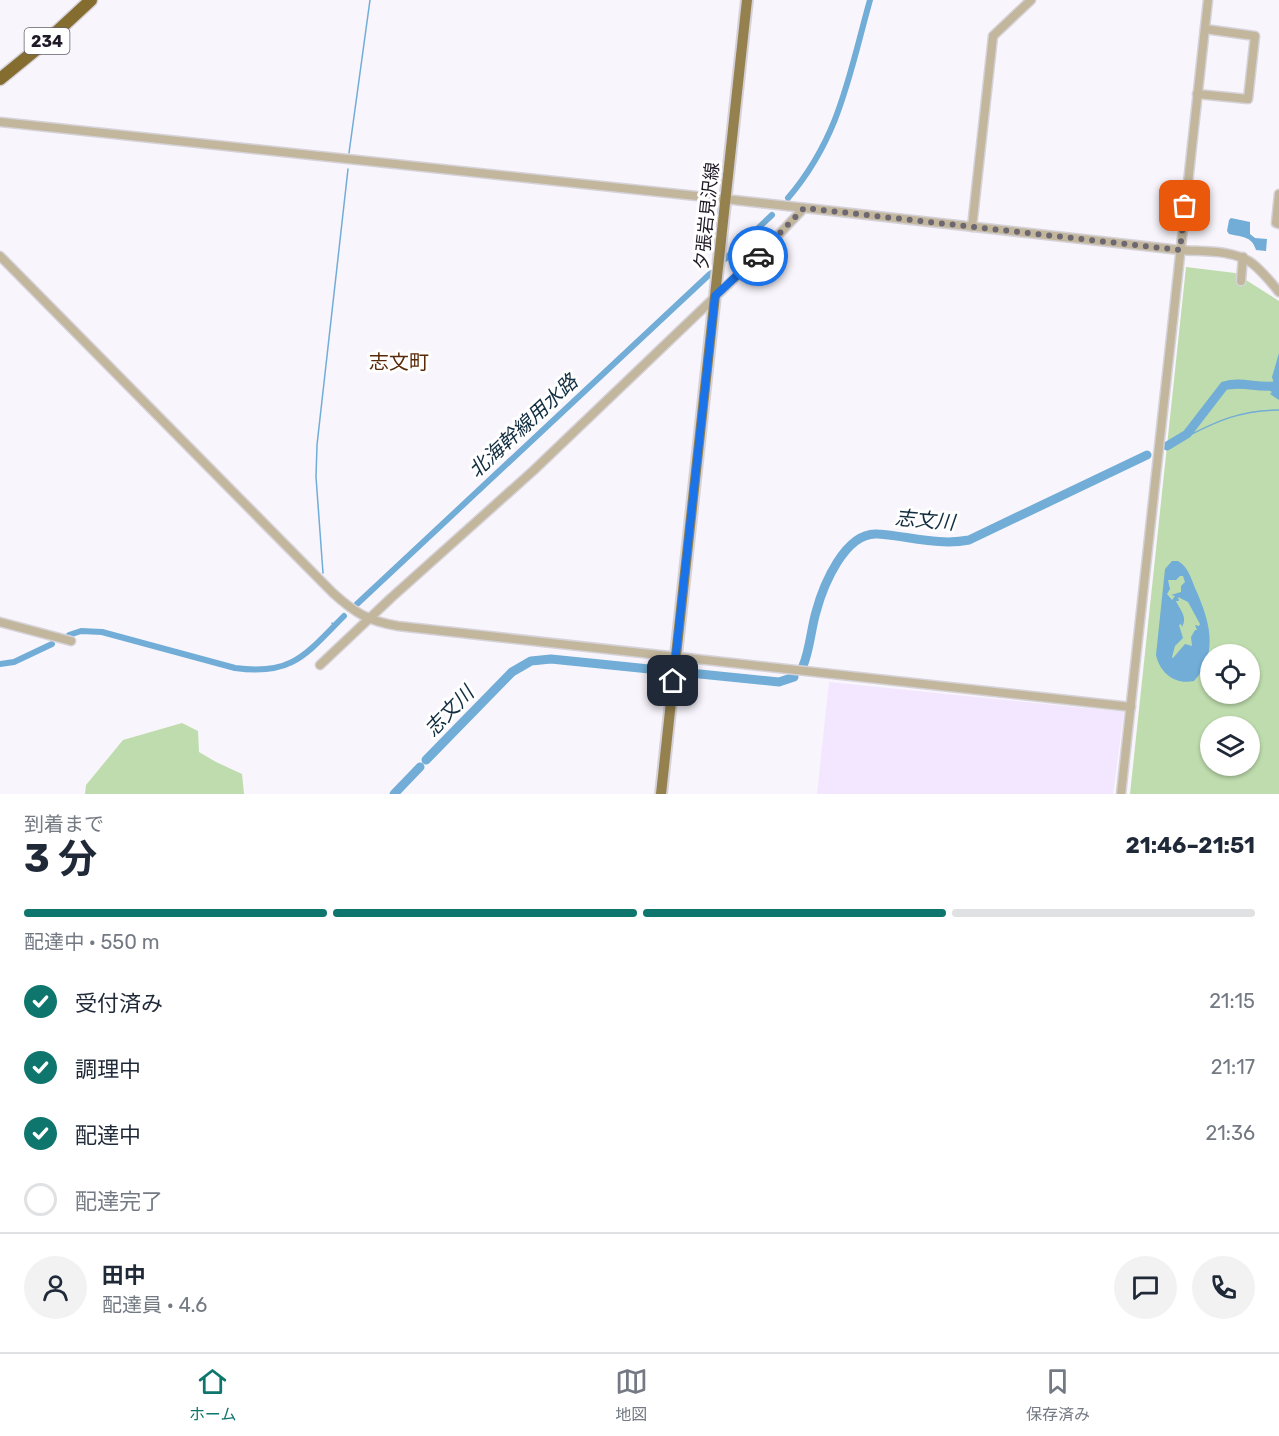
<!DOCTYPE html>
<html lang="ja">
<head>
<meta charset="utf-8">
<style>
	:root { --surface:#fff; --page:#f2f2f3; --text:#1f2937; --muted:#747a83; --line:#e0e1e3; --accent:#0f766e }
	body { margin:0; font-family:Rubik,"Noto Sans JP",sans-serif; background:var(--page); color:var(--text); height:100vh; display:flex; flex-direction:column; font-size:22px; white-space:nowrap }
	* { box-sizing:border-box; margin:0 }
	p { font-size:20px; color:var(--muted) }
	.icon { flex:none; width:33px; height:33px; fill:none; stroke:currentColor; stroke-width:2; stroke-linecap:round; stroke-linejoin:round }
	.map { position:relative; height:794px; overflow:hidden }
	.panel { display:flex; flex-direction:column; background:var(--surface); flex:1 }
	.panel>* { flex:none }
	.controls { position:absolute; left:1200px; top:644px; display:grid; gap:12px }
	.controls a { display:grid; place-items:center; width:60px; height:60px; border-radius:50%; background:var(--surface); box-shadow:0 2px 4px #0004; font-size:30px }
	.pin { position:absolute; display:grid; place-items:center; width:51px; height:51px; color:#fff; margin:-26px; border-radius:12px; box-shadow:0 3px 9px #0006 }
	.courier { position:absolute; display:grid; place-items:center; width:60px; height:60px; margin:-30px; border:4px solid #1a73e8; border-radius:50%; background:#fff; color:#222; box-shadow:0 2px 8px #0007 }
	.head em { font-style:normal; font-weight:700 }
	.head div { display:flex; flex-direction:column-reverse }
	.head { display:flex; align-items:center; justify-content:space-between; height:102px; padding:0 24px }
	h1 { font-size:39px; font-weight:700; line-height:45px }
	.bar { display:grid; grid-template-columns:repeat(4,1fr); gap:9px 6px; align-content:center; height:72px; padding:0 24px }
	.bar i { height:8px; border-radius:4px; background:var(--line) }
	.bar .on { background:var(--accent) }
	.bar p { grid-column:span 4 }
	.line { display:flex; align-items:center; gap:15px; padding:0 24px; border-top:2px solid var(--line) }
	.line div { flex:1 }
	.round { display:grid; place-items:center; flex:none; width:63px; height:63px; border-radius:32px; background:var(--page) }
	ol { padding:0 24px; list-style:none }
	li { display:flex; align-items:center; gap:18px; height:66px }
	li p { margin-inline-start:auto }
	li .icon { padding:6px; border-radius:50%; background:var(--accent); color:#fff; stroke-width:4 }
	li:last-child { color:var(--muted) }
	li i { width:33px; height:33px; border:3px solid var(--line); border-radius:50% }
	.tab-bar { display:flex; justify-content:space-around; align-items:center; height:84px; border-top:2px solid var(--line); background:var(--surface); font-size:16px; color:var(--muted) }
	.tab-bar a { display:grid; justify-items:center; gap:3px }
	.tab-bar .on { color:var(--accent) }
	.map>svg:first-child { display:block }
	.built { fill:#f3e7ff }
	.green { fill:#bedcad; fill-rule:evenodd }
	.water { fill:#71add6; fill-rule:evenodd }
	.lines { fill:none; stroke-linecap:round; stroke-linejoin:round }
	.stream { stroke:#71add6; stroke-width:1.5 }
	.canal { stroke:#71add6; stroke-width:6 }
	.river { stroke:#71add6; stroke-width:9 }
	.minor-casing { stroke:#d6d2da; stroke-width:11 }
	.major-casing { stroke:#d6d2da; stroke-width:14 }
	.highway-casing { stroke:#d6d2da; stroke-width:15 }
	.minor { stroke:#c2b79c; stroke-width:8 }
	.major { stroke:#95814e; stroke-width:10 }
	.highway { stroke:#846d2e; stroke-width:12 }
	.done { stroke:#6c6771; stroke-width:6; stroke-dasharray:0 10.8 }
	.route { stroke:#1a73e8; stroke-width:8 }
	.labels { text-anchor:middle; stroke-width:6; stroke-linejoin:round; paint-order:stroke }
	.shield { fill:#fff; stroke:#635f67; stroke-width:1.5 }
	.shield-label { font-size:16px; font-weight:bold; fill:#201a26 }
	.street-label { font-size:18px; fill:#201a26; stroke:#fff }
	.neighbourhood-label { font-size:20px; fill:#582a09; stroke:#fff }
	.water-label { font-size:20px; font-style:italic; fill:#112d3f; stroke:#fff }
</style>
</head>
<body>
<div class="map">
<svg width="1279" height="794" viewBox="0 0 1279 794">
	<rect width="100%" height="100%" fill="#f9f5fc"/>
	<polygon class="built" points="829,682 1124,712 1113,794 817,794"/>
	<g class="green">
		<path d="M1186,267l49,6 44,28v493h-149zM1210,654h40v39h-40zM1210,726h40v39h-40z"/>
		<polygon points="182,723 198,731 199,752 216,762 242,774 244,794 85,794 86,785 123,740"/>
	</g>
	<g class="water">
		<path d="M1231,218l19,4v12l5,4 12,1 -1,12 -10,-1c-4,-14 -14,-13 -27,-16l-2,-3 2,-11z"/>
		<polygon points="1279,353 1279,400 1270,394 1272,392 1269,390 1274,383 1272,377"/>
		<path d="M1172,561h6c10,6 13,17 17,27 14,31 25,65 -1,93 -19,4 -34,-8 -38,-26l9,-86zM1180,576h3l2,6 -4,4v6l-10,3 4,1 -3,4 -5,-6 3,-5 -2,-9h8zM1178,597l10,5 12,22 -1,2 -4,-1 2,5h-2l-4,7 1,9 -7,-2 -12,14 -1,-1 3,-11 8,-8 -4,-13 2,-1 1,3c6,-10 -2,-17 -6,-26h3z"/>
	</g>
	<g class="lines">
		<g class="stream">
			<polyline points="349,153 370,0"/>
			<path d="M1184,438c33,-17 57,-28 95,-28"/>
			<polyline points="323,573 316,477 317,445 348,169"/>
			<polyline points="332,623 334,626"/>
		</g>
		<g class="canal">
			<path d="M788,198c52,-61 61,-123 82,-198"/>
			<polyline points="725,259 772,215"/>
			<polyline points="357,604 712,272"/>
			<path d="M69,635l12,-4 21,1 133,36c58,8 71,-14 109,-52"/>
			<polyline points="0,664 14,662 52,644"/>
		</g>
		<g class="river">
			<path d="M1167,446l20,-12 37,-48c18,-6 37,4 55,-1"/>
			<path d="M803,666c7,-17 8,-37 13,-54 7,-26 29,-81 62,-78 30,2 61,12 91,6l178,-85"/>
			<polyline points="680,672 779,682 794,677"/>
			<polyline points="426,760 512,672 531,661 551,659 669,671"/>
			<polyline points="394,794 420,767"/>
		</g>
		<defs>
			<g id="minor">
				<polyline points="1197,94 1248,99 1255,36 1205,29"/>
				<path d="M0,122l725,77 455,51c23,2 54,-1 73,14 10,8 18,18 26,28"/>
				<polyline points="1279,194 1276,223 1279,224"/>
				<polyline points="972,227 993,36 1031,0"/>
				<path d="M0,256l333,337c22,20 35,28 65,33l733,81"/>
				<polyline points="1241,281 1243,257"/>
				<polyline points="0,622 71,641"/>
				<polyline points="320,665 391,598 534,470 761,253 804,208"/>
				<polyline points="1121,794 1208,0"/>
			</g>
			<polyline id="major" points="661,794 747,0"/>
			<polyline id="highway" points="0,79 49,39 91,0"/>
		</defs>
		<use href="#minor" class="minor-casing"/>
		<use href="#major" class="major-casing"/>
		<use href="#highway" class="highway-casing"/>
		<use href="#minor" class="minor"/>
		<use href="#major" class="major"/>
		<use href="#highway" class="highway"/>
	</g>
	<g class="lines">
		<polyline class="done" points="758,256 804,208 1180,250 1185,206"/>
		<polyline class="route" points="673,681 715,296 758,256"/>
	</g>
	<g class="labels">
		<rect class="shield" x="24.5" y="28" width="45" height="26" rx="4.5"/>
		<g class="shield-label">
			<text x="47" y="47">234</text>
		</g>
		<g class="street-label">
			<text transform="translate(707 216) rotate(-84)" y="6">夕張岩見沢線</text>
		</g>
		<g class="neighbourhood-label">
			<text x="399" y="369">志文町</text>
		</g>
		<g class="water-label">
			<text transform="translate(523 426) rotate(-43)" y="7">北海幹線用水路</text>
			<text transform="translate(925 520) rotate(5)" y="7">志文川</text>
			<text transform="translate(449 711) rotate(-46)" y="7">志文川</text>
		</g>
	</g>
</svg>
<div class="controls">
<a><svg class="icon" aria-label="locate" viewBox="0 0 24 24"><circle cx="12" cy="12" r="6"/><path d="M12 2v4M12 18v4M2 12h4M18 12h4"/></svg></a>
<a><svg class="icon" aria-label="layers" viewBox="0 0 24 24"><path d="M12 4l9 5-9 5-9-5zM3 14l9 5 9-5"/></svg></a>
</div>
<div class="pin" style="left:1185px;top:206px;background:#ea580c"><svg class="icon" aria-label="bag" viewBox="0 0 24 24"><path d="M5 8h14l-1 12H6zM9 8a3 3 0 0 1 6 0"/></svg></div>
<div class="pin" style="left:673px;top:681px;background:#1f2937"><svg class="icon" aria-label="home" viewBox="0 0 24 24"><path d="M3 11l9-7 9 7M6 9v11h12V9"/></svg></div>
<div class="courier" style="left:758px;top:256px"><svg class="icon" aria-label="car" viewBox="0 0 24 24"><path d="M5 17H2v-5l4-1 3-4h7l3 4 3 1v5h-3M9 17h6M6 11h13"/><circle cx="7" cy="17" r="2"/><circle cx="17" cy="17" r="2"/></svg></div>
</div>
<section class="panel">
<div class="head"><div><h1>3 分</h1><p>到着まで</p></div><em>21:46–21:51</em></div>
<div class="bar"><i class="on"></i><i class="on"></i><i class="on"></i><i></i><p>配達中 · 550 m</p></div>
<ol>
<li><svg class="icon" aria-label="check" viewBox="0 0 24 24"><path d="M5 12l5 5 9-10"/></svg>受付済み<p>21:15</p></li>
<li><svg class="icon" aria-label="check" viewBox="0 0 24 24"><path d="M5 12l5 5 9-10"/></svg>調理中<p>21:17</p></li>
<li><svg class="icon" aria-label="check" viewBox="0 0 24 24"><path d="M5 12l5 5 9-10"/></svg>配達中<p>21:36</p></li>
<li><i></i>配達完了</li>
</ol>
<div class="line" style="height:108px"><a class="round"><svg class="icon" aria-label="person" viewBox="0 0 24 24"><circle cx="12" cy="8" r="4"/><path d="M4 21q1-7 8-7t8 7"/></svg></a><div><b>田中</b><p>配達員 · 4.6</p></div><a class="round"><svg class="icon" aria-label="chat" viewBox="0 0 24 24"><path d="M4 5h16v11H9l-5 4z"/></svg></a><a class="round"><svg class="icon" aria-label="phone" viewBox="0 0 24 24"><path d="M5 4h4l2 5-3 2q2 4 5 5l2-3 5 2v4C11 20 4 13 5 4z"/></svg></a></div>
</section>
<nav class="tab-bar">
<a class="on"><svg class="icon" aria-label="home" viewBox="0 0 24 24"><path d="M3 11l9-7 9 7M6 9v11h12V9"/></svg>ホーム</a>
<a><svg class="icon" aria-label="map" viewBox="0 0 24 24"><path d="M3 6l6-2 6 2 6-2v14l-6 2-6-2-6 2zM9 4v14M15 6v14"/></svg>地図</a>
<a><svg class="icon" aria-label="saved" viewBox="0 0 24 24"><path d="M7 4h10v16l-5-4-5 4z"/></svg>保存済み</a>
</nav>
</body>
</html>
